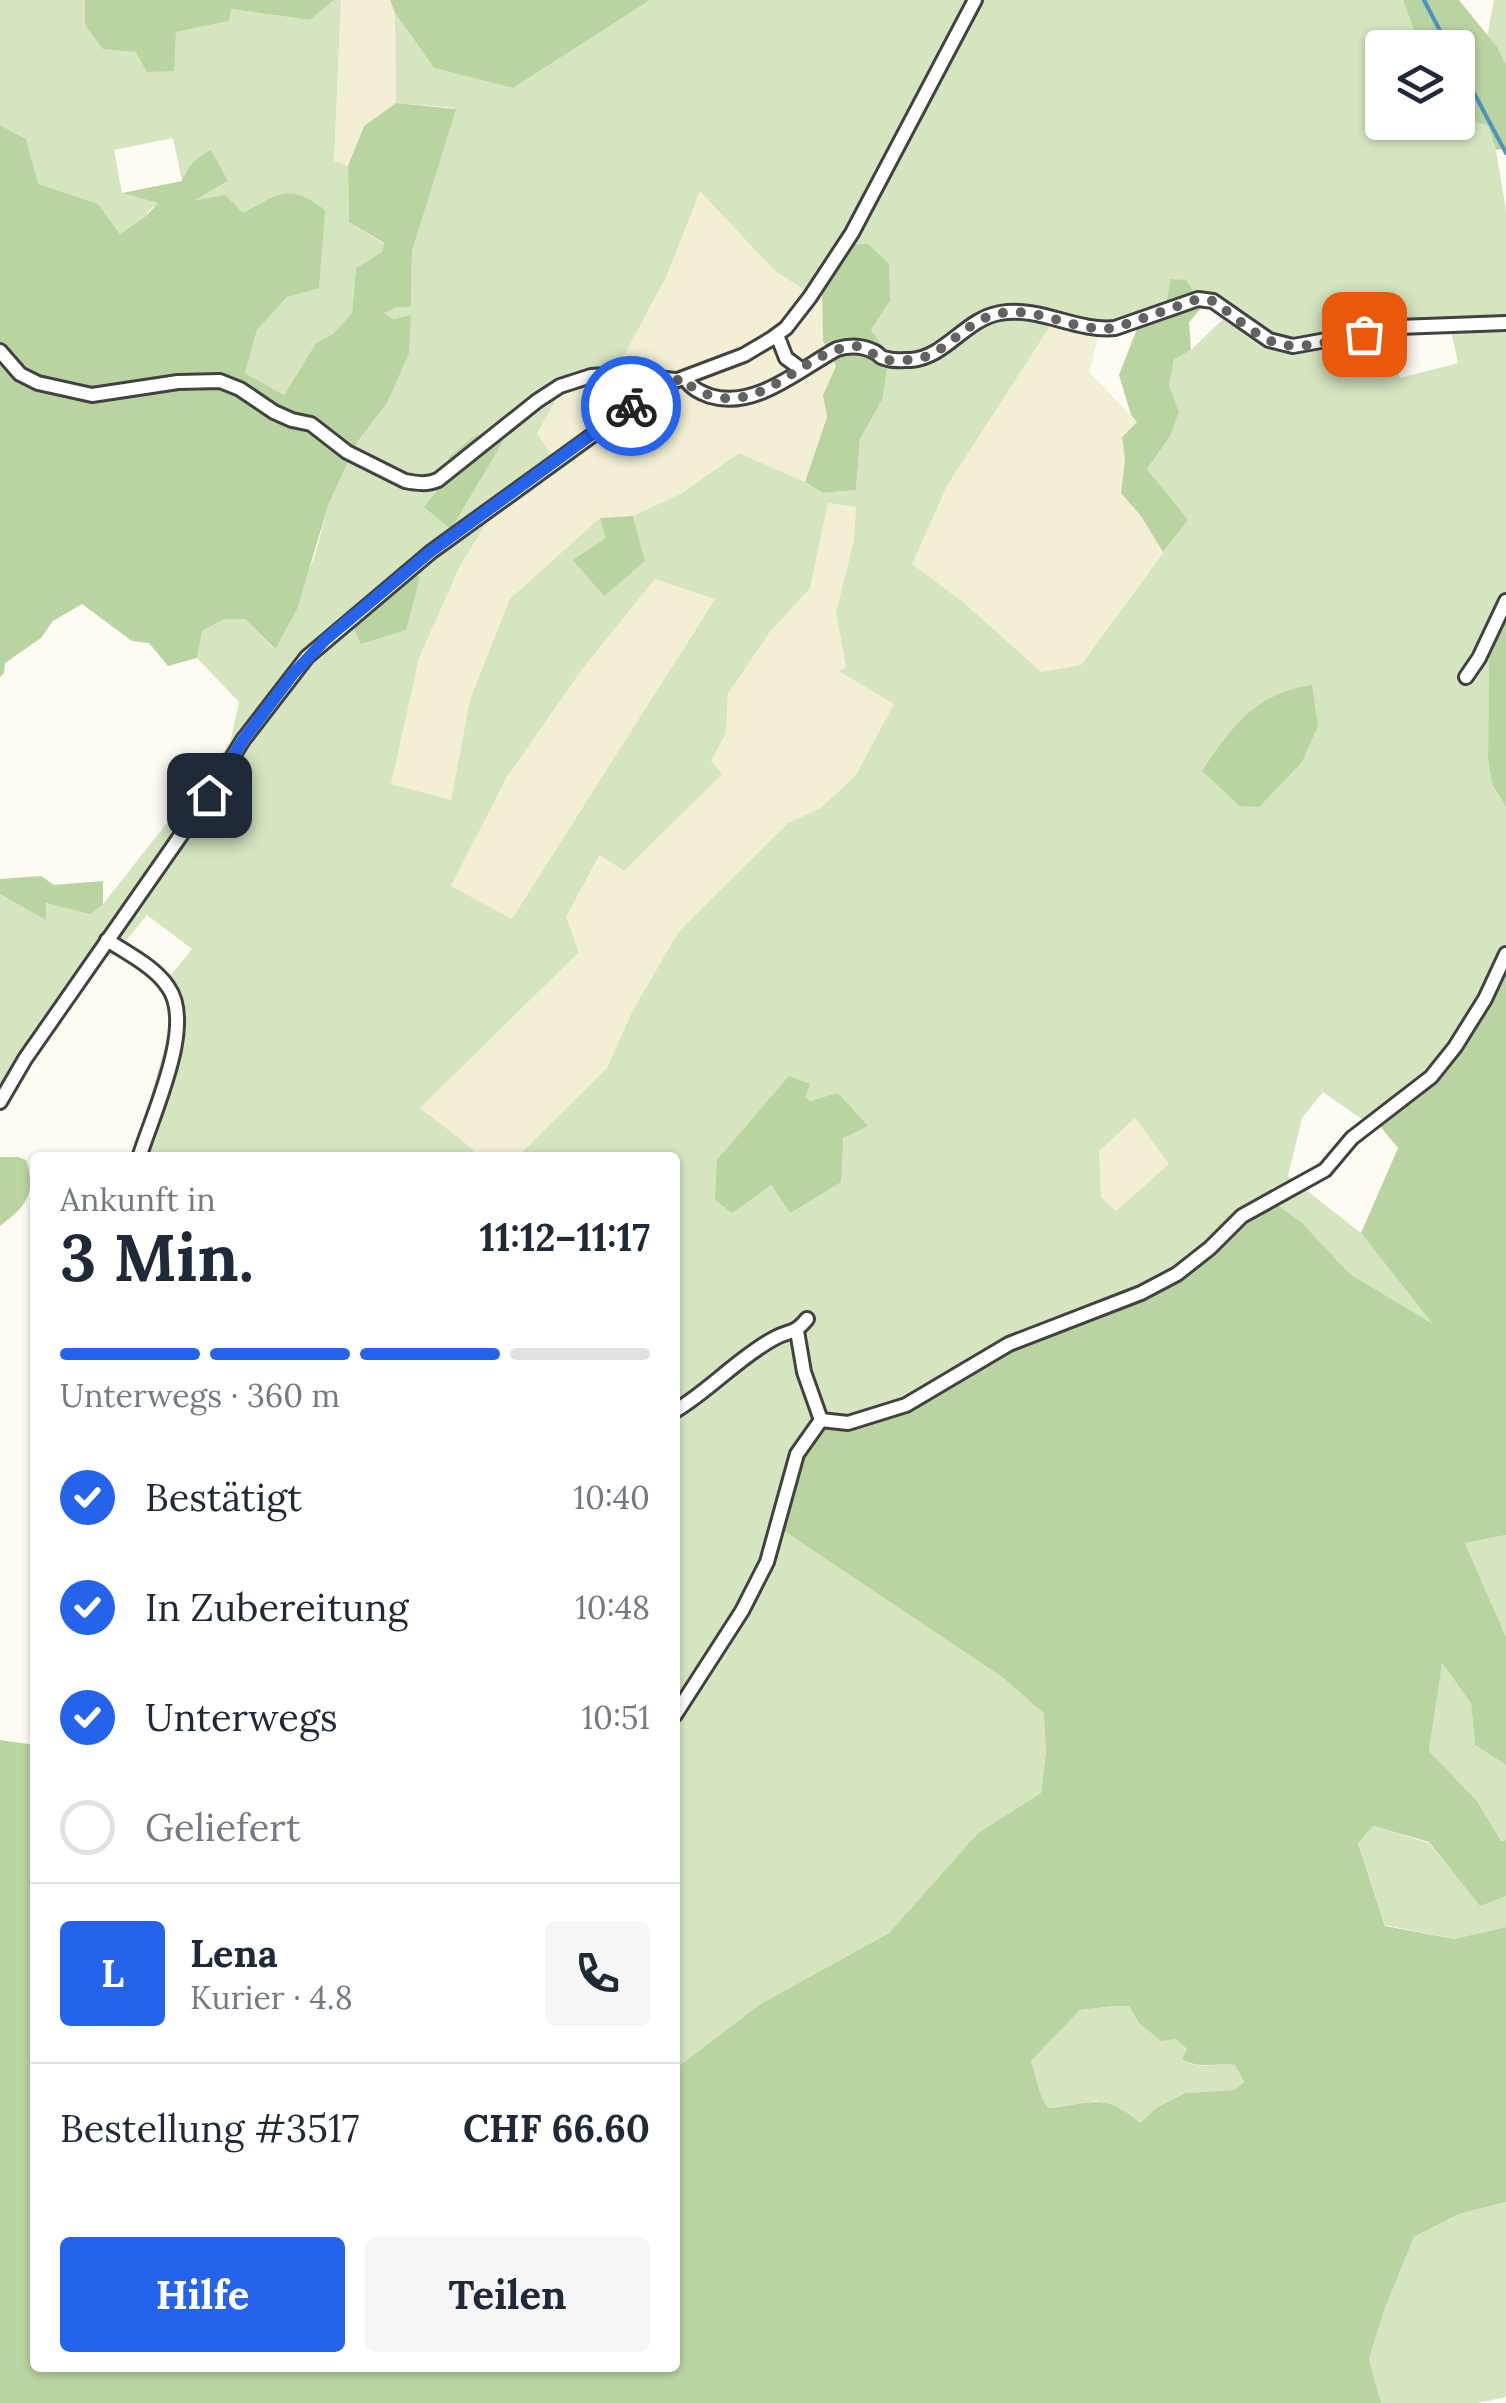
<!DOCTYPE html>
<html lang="de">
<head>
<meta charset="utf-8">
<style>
	:root { --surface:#fff; --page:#f6f6f7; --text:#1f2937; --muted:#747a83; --line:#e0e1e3; --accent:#2563eb }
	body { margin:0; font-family:Lora,serif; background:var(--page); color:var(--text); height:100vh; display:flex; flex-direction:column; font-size:38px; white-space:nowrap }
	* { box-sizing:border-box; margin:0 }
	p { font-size:32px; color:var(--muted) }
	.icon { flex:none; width:55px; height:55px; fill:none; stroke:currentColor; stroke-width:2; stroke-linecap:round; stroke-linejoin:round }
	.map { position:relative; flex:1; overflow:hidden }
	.panel { position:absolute; left:30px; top:1152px; width:650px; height:1220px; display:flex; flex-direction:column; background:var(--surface); border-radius:10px; box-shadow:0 2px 8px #0004 }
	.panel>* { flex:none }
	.fabs { position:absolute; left:1365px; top:30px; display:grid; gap:20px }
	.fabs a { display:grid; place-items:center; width:110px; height:110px; border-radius:10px; background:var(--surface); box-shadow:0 2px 8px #0004; font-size:50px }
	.pin { position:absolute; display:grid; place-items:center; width:85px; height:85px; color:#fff; margin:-42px; border-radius:20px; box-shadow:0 5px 15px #0006 }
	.courier { position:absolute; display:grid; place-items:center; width:100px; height:100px; margin:-50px; border:8px solid #2563eb; border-radius:50%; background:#fff; color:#222; box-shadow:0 2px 12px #0007 }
	.summary em { font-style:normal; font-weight:700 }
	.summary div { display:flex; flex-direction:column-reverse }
	.summary { display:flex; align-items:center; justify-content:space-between; height:170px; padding:0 30px }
	h1 { font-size:65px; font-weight:700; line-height:75px }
	.bar { display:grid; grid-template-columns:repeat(4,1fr); gap:15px 10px; align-content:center; height:120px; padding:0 30px }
	.bar i { height:12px; border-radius:8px; background:var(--line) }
	.bar .selected { background:var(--accent) }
	.bar p { grid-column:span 4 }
	.line { display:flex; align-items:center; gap:25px; padding:0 30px; border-top:2px solid var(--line) }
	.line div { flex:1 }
	.round { display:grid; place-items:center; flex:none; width:105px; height:105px; border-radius:10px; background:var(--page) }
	ol { padding:0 30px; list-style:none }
	li { display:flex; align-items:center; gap:30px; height:110px }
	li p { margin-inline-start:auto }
	li .icon { padding:10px; border-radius:50%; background:var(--accent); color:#fff; stroke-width:4 }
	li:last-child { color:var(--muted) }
	li i { width:55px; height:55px; border:5px solid var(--line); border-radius:50% }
	.button { display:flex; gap:20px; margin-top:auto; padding:20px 30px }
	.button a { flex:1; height:115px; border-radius:10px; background:var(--accent); color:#fff; font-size:40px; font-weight:700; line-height:115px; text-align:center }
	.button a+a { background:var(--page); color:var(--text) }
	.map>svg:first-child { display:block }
	.farmland { fill:#f2efd5 }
	.green { fill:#d4e5c0; fill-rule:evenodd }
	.forest { fill:#b9d4a1; fill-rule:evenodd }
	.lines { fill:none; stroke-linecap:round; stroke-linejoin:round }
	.stream { stroke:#4c93be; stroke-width:4 }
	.minor-casing { stroke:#424242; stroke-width:18 }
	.minor { stroke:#fff; stroke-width:12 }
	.done { stroke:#63625f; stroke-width:10; stroke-dasharray:0 18 }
	.route { stroke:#2563eb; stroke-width:12 }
</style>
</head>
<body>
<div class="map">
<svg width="1506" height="2403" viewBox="0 0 1506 2403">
	<rect width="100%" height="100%" fill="#fefbf3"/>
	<g class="farmland">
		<polygon points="341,0 390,0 395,13 396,103 364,126 348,166 334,162"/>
		<polygon points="700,190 774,270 822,285 836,365 823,395 827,417 805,482 739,453 682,493 633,516 599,518 470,700 451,800 390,784 419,658 461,564 494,511 558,464 537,435 561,391 617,369 667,275"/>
		<polygon points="1052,323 1098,337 1089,372 1137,422 1122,437 1125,459 1121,493 1141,516 1163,552 1081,665 1040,672 963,602 911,564 947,486"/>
		<polygon points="828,503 856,506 854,540 836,612 846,667 895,703 856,775 821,808 788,823 679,931 633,1010 607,1068 517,1157 469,1157 473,1150 420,1108 579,952 566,917 601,855 699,795 721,774 711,761 726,733 728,694 769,633 810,587"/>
		<polygon points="655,579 715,598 513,920 451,886 507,777 583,668"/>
		<polygon points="1135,1118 1169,1164 1116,1211 1101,1197 1099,1151"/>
	</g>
	<g class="green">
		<polygon points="0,0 85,0 85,25 176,32 228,21 230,9 310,20 334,0 341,0 334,161 348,166 349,222 384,244 382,252 356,268 352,313 333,334 316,343 284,395 245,373 257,330 287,297 242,214 189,202 227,182 186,171 182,181 173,138 114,150 122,193 159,203 150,209 146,216 120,234 98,204 37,185 26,139 0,125"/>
		<path d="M650,0h753l17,47 -38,1v74h76v-6l30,10 8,24 10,60v395l-17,36 -1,118 4,25 14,23v147l-51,93 -81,72 -11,1 -40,-28 -21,26 -14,58 73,57 75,93 -86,-52 -48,-51 -92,25 -432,278 224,151 43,36 1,38 -5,42 -63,40 -89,100 -130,72 -84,64v-911l-158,-1 90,-89 26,-58 46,-79 109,-108 33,-15 35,-33 38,-71 -55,-33 7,-4 -10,-55 18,-72 2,-33 -28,-4 -18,85 -41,45 -41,61 -2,39 -15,28 11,13 -98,97 -24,-16 -34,62 13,35 -159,156 54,42 -5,7h-335l37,-133 2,-16 -11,-22 30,-37 -45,-34 -33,40 -10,2 -76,105 -28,47v-215l45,25v-16l45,10 13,-9 127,-161 9,-41 -42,-44 4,-27 23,-13 21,1 29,30 40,-91 15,-55 29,-62 29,-38 23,-87 -16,3 -10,-6 13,-6 14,-1 1,-55 43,-143 -59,-5 -1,-90 39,55 79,20zM700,191l74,79 29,19 19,-4 68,16 -19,29 11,70 -22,39 -4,51 -33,3 -18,-11 -66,-29 -57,40 -49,23 12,45 -38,-24 -7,-19 -90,81 -40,101 -19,100 -60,-16 28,-126 42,-94 33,-53 64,-48 -21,-29 24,-43 56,-22 50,-94zM1170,279l53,40 -32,31 -17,8 -5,28v52l-22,31 40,51 -106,145 -40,7 -78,-70 -51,-38 35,-78 105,-163 46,14 67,-23zM1451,331l7,32 -58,15 -13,-41zM655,579l60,20 -203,320 -61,-33 56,-109 76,-109zM789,1077l16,21 6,3 -21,112 -19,-28 -53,-25zM1135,1118l34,46 -53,47 -15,-14 -2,-46z"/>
		<polygon points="1494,0 1506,0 1506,149 1478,86"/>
		<polygon points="1506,1535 1506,1637 1465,1543"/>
		<polygon points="1441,1662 1471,1702 1475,1745 1506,1765 1506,1840 1501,1841 1477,1801 1429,1751"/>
		<polygon points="1373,1826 1429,1843 1480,1905 1506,1896 1506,1927 1454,1939 1385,1925 1358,1842"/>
		<path d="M1115,2006h14l9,16 37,17 12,10 -5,10c16,12 35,3 53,6l9,17 -8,8 -51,3 -29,15 -16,15 -43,-22 -49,7c-10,-14 -11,-31 -17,-47l49,-51z"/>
		<polygon points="1506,2202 1506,2397 1478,2403 1381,2403 1369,2359 1384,2311 1414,2237 1459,2214"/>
	</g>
	<g class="forest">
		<polygon points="85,0 334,0 310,20 231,9 229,21 176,32 174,71 147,72 136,52 103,49 85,25"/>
		<polygon points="390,0 650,0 513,88 434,68 395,13"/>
		<polygon points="1403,0 1459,0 1497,47 1506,65 1506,148 1496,150 1488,126 1458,116 1458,48 1420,47"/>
		<path d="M396,103l60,6 -44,142 -1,56h-14l-13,6 10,6 17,-4 -2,38 -22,50 -29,38 -29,62 -32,106 -22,40 -30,-30h-21l-22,12 -5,27 -29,8 -19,-23 -17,-2 -50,-37 -29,17 -12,17 -36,25 -1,10 -4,4v-311l3,-3 -3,-4v-234l26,14 12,45 60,20 22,30 26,-18 12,-13 -36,-10 60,-12c6,-16 14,-23 29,-31l17,31 -35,20 32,-6 18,18c37,-19 45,-31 82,-3l-6,78 -32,9 -30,33 -12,43 39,22 32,-52 17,-9 19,-21 4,-45 26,-16 2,-9 -35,-21 -1,-56 16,-40z"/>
		<polygon points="847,244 868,244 889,264 890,301 871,330 889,355 882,400 860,439 856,490 823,493 805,482 827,417 823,395 836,366 823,341 822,285"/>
		<polygon points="1170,279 1186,280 1203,306 1189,322 1191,350 1174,359 1169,386 1179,412 1169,438 1147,469 1188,520 1163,552 1141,516 1121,493 1125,459 1122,437 1137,422 1131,415 1119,375 1140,321 1165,314"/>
		<polygon points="498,426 503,441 451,529 424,507 446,480 449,457 472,438"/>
		<polygon points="633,516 645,561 604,596 573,560 606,538 600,518"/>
		<polygon points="411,573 420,577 406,630 361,644 352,624"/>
		<polygon points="1506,605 1506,807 1492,784 1488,759 1489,641"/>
		<path d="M1312,685l6,41 -16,36 -43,45 -19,-1 -38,-35c30,-45 53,-77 110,-86z"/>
		<polygon points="41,876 54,885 103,881 103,904 90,914 46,903 46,920 0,894 0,879"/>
		<path d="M1506,954v581l-41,8 41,94v128l-31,-20 -4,-42 -29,-40 -13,88 48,50 24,40 5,-1v56l-26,10 -51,-64 -56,-16 -15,17 27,83 69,13 52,-12v275l-47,12 -45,23 -30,74 -15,48 12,44h-1381v-663l35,5v623h640v-299l84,-64 130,-72 89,-100 63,-40 5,-42 -2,-38 -42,-36 -225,-151 20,-72 24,-34 52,-3 136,-73 132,-51 129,-93 32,23 48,51 83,50 -72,-91 37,-85 -24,-29 57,-42zM1115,2006h14l9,16 23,19 14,-2 12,10 -5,10c16,11 35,3 53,6l9,17 -9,8 -50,3 -29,15 -16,15c-37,-32 -49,-19 -92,-15 -10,-14 -11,-31 -17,-47l49,-51z"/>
		<polygon points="789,1076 810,1084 805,1098 811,1101 838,1093 868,1126 843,1138 841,1182 790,1213 771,1185 732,1213 715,1200 717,1160"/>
		<path d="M0,1157h18l8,3c11,34 0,46 -26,66z"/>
	</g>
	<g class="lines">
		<g class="stream">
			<polyline points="1424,0 1449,48"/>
			<polyline points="1458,63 1506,153"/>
		</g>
		<defs>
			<g id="minor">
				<polyline points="777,335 786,358 801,369"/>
				<path d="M0,351l20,23 18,9 54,12 86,-13 42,-1 20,8 34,23 18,8 19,4 36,28 58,29c11,2 22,4 33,-1l99,-79 23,-15 31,-10 31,-2 53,6"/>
				<path d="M685,378c6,10 14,14 25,18 45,14 90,-27 127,-47 13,-4 25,-4 38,3 8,5 3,5 13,7 7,2 16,1 23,1 35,-3 54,-41 89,-47 40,-7 76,19 115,15l83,-29 15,2 56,39 24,6 105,-19 108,-4"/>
				<polyline points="1466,677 1479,658 1506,601"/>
				<path d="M107,940c20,13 48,27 61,47 28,38 -16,128 -29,171"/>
				<polyline points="0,1102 25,1059 209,795 243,740 307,657 431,552 659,387 744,355 771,339 786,328 810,297 852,233 975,0"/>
				<polyline points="797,1331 804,1372 821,1420"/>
				<path d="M675,1411c35,-21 62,-52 98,-72 17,-10 20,-3 34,-20"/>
				<polyline points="821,1420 848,1423 906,1405 1009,1344 1141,1293 1177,1274 1210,1248 1242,1216 1325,1170 1352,1138 1431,1077 1455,1047 1485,999 1506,954"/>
				<polyline points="675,1715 742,1611 767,1562 797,1454 821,1420"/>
			</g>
		</defs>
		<use href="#minor" class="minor-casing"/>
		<use href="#minor" class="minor"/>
	</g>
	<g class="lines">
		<path class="done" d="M631,406l28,-20 25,-8c6,10 14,13 25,17 51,17 88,-34 133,-47 22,-7 26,6 42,11 8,3 23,1 31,0 31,-3 51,-41 87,-46 39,-6 74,20 113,15l83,-29 15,2c19,13 44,37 66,43 23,6 62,-5 85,-10"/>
		<polyline class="route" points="209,795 243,740 293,674 325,640 430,552 631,406"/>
	</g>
</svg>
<div class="fabs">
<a><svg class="icon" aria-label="layers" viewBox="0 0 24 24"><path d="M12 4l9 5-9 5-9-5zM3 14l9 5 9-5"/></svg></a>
</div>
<div class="pin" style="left:1364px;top:334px;background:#ea580c"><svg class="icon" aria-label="bag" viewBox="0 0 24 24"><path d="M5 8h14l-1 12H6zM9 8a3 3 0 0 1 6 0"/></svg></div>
<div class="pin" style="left:209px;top:795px;background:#1f2937"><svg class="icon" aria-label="home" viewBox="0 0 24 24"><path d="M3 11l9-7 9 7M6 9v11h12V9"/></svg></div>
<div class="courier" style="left:631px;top:406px"><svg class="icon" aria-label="bike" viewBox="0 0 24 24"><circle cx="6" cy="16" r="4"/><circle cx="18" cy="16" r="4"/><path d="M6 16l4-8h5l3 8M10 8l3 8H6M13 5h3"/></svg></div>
<section class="panel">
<div class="summary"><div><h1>3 Min.</h1><p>Ankunft in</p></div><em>11:12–11:17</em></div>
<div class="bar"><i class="selected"></i><i class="selected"></i><i class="selected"></i><i></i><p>Unterwegs · 360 m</p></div>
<ol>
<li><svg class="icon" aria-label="check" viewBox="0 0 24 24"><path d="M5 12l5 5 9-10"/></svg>Bestätigt<p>10:40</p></li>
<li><svg class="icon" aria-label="check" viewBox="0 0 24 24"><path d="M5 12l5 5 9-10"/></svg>In Zubereitung<p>10:48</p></li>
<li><svg class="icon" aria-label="check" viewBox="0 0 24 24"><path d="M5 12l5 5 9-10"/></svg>Unterwegs<p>10:51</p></li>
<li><i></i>Geliefert</li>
</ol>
<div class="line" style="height:180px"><b class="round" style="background:var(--accent);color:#fff">L</b><div><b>Lena</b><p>Kurier · 4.8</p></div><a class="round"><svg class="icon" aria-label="phone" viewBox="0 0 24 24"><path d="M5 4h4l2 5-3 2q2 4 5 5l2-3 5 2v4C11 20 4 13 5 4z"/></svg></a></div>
<div class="line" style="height:130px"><div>Bestellung #3517</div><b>CHF 66.60</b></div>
<div class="button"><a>Hilfe</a><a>Teilen</a></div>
</section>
</div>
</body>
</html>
